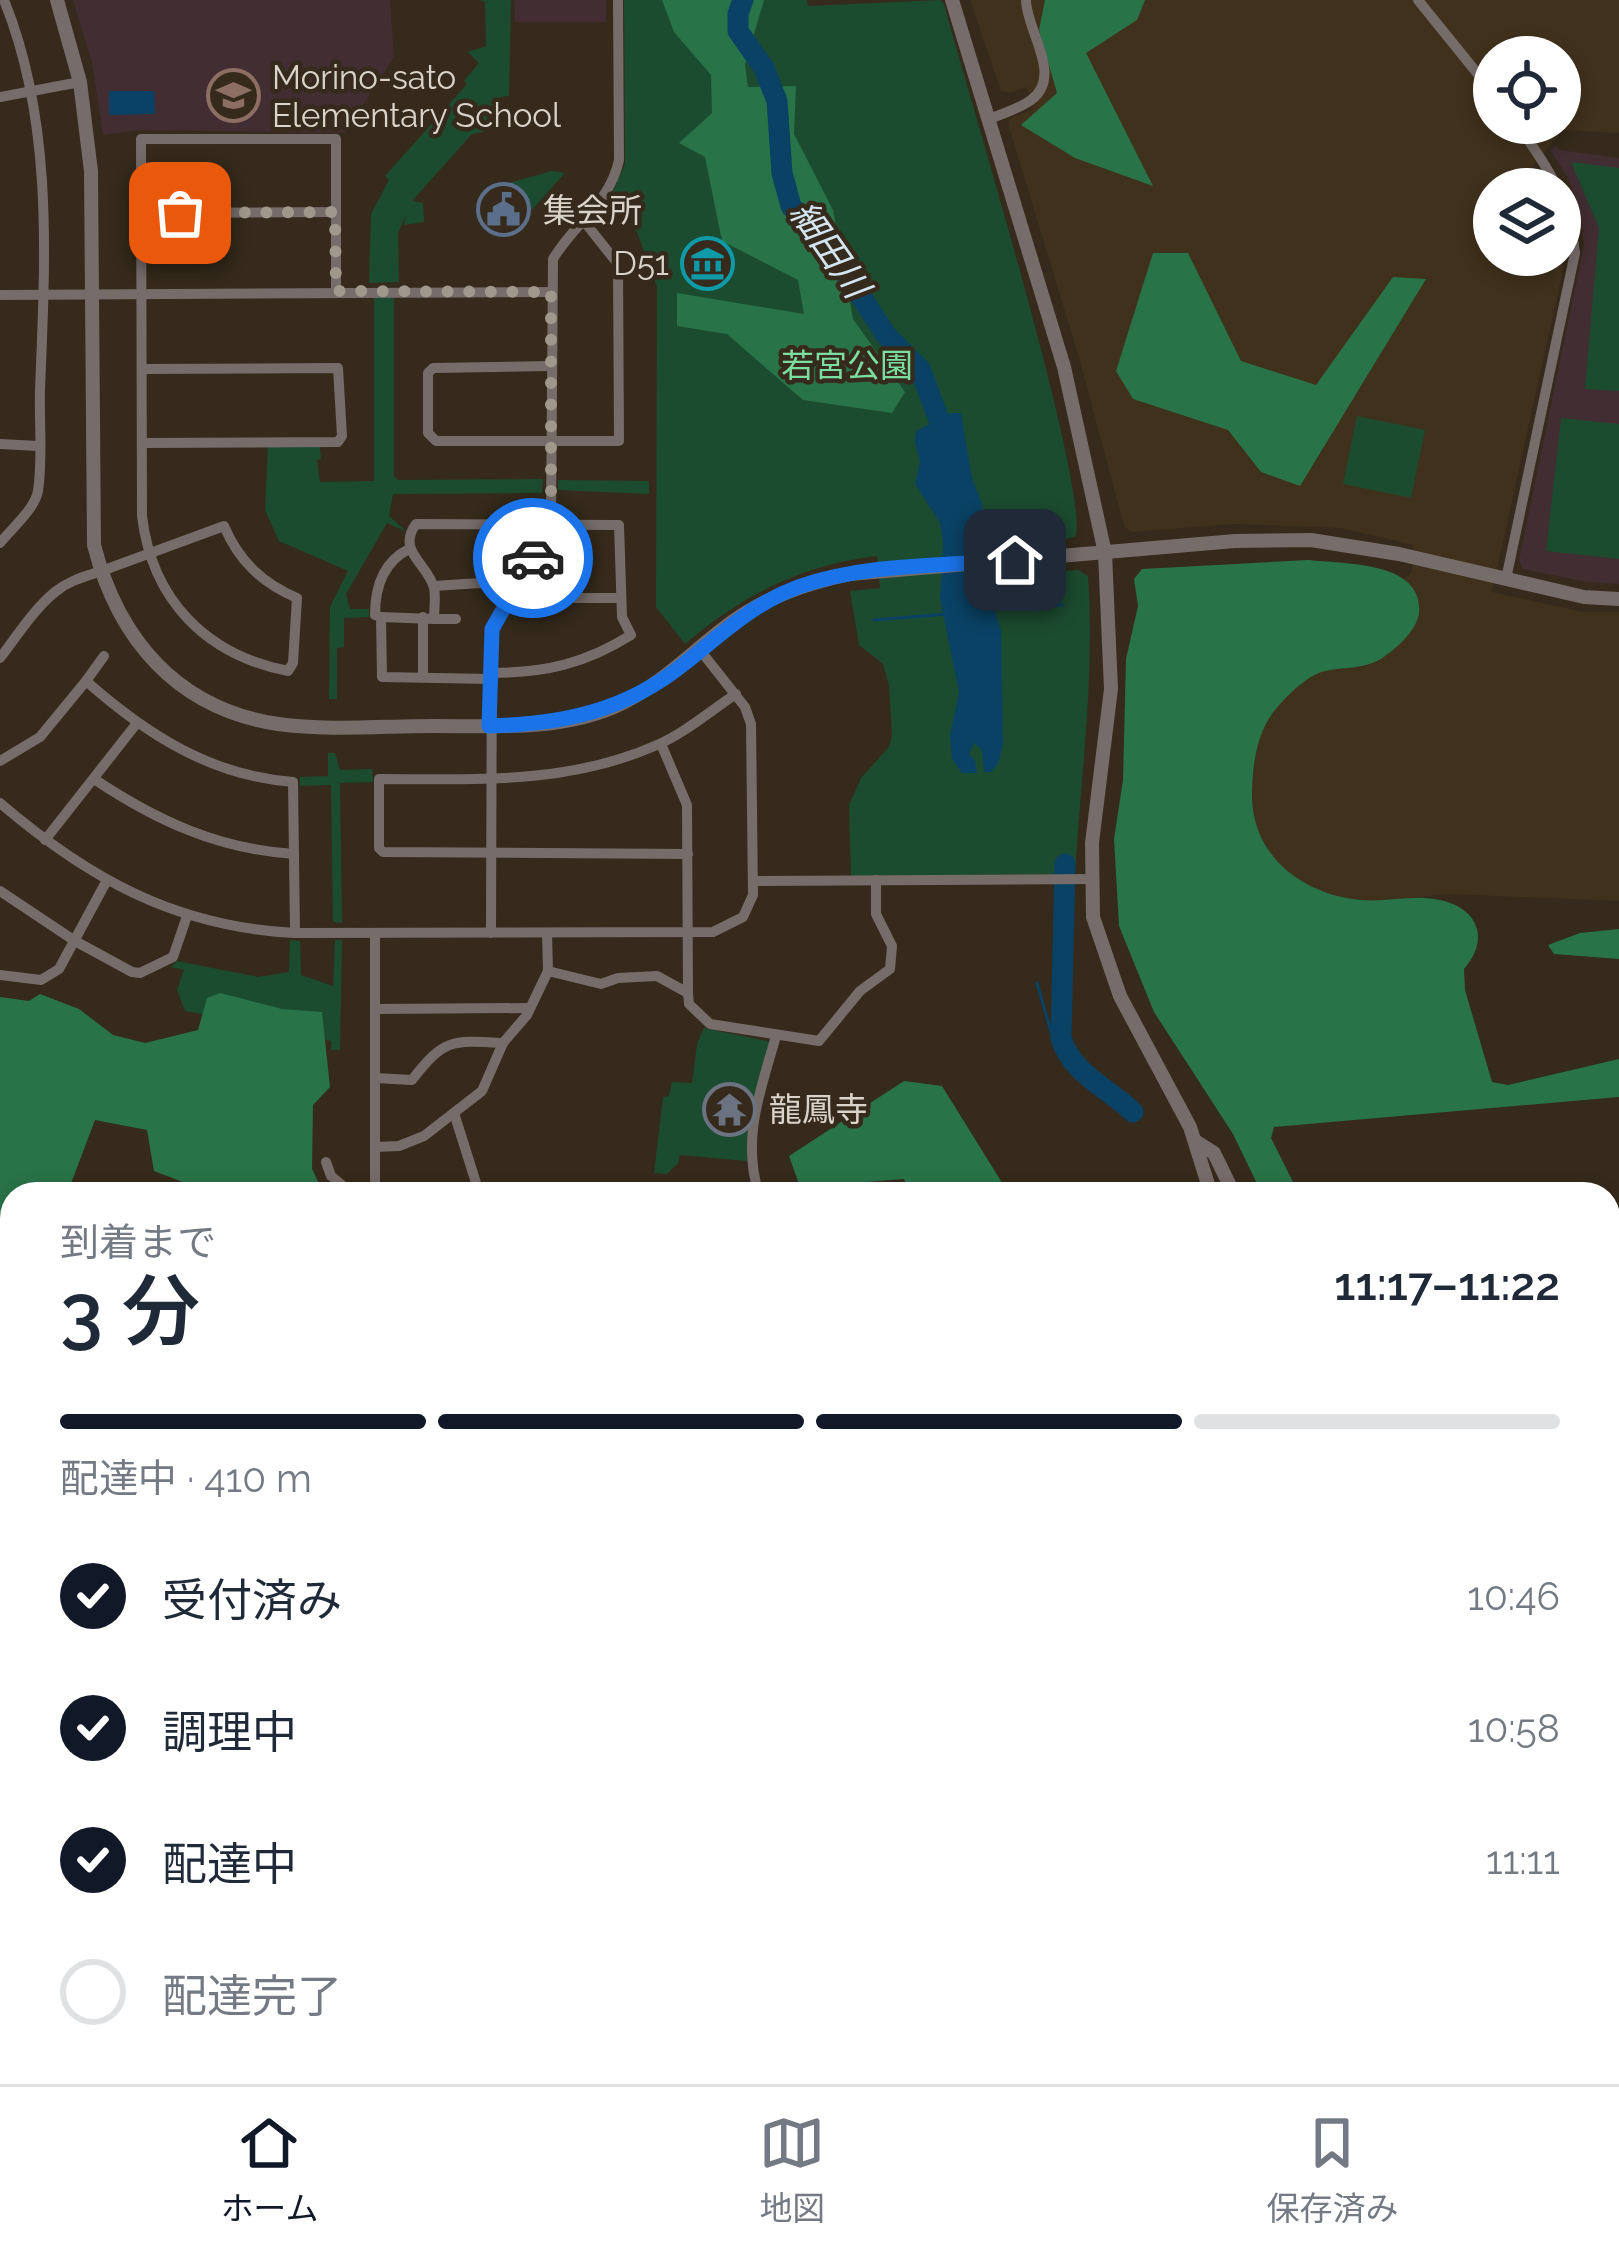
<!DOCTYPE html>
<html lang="ja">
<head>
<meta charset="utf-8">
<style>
	:root { --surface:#fff; --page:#f6f6f7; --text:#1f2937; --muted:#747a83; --line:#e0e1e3; --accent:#111827 }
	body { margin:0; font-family:Raleway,"Noto Sans JP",sans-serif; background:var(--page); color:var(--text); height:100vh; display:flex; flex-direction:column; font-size:45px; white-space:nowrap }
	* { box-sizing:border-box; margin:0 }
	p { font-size:39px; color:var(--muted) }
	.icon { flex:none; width:66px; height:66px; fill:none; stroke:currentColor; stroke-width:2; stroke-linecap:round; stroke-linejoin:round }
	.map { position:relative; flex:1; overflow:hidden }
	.sheet { position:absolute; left:0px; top:1182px; width:1620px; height:903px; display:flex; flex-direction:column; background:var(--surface); border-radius:36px 36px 0 0; box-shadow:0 6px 18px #0003 }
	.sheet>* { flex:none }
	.controls { position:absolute; left:1473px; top:36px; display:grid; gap:24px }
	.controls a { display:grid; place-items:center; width:108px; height:108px; border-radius:50%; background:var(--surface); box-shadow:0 6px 18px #0003; font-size:60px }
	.pin { position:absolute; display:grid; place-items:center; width:102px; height:102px; color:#fff; margin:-51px; border-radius:24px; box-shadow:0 6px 18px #0006 }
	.courier { position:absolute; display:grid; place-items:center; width:120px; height:120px; margin:-60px; border:9px solid #1a73e8; border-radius:50%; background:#fff; color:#222; box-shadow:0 3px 15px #0007 }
	.head em { font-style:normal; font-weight:600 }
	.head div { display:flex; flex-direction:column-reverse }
	.head { display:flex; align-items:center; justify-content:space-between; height:204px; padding:0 60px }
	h1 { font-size:78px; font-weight:600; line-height:90px }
	.bar { display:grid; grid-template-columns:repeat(4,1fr); gap:18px 12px; align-content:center; height:144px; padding:0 60px }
	.bar i { height:15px; border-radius:9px; background:var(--line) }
	.bar .current { background:var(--accent) }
	.bar p { grid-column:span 4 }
	ol { padding:0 60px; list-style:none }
	li { display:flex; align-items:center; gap:36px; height:132px }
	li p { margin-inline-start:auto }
	li .icon { padding:12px; border-radius:50%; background:var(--accent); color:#fff; stroke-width:4 }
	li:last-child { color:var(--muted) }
	li i { width:66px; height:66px; border:6px solid var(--line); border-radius:50% }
	.dock { display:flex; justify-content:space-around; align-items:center; height:168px; border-top:3px solid var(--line); background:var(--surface); font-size:33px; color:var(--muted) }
	.dock a { display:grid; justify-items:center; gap:6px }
	.dock .current { color:var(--accent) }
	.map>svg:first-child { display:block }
	.built { fill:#40311c; fill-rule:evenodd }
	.education { fill:#412d32 }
	.green { fill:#1c4c30 }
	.forest { fill:#297348 }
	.water { fill:#0a4265 }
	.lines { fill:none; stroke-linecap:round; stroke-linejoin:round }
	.stream { stroke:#0a4265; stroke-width:3 }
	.river { stroke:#0a4265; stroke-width:21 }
	.minor { stroke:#766c6a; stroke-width:10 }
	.tertiary { stroke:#766c6a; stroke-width:14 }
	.done { stroke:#a0988c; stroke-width:12; stroke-dasharray:0 21.6 }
	.route { stroke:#1a73e8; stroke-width:15 }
	.labels { text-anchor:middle; stroke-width:9; stroke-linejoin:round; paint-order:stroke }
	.poi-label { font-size:33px; fill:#dad3c9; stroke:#352a1b; text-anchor:start }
	.park-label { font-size:33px; fill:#79de9f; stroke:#352a1b }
	.water-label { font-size:36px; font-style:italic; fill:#d4e5f2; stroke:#352a1b }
</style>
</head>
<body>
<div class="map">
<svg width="1619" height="2084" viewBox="0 0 1619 2084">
	<rect width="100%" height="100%" fill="#352a1b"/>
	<g class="built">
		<path d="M970,0h649v133l-56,-3 -31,37 15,22h-53v66h66v-34l3,49 -71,322 91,20h36v289l-171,-7 -119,12 -59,-26 -36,-83 9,-84 169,-141 1,-27 -73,-17 -106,-4 -103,8 -7,-6 -44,-165 -72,-237 1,-5 24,-10 -6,-22 -18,6 -8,-2zM1494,57h66v66h-66z"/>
		<polygon points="1608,1259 1619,1259 1619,1590 1608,1595"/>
	</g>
	<g class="education">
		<polygon points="73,0 390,0 394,57 345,133 140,130 103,135 92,63"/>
		<polygon points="514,0 606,0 606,22 515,22"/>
		<polygon points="1555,146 1560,150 1619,158 1619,584 1587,582 1523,569 1519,560 1584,245 1580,211 1568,178 1550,150"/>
	</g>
	<g class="green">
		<polygon points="480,0 511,0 509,96 500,97 499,109 492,110 492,130 472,134 412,201 423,203 424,222 404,225 406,215 398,233 399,282 369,283 371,214 389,180 385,176 467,84 464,81 479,63 468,52 486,46 485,2"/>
		<path d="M624,0h183l1,6 132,-6 4,4c19,72 149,495 131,533l-13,3 4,31 12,-1 10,6c7,100 -7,197 -13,298l-224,2 -2,-71 12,-27 28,-31 3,-12 -3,-50 -6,-21 -24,-19 -9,-54 30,-3 -3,-32c-76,9 -134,39 -192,88l-29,-37 1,-320 -20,-55 -28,-32 16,-36z"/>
		<polygon points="1571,162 1619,168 1619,391 1585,389 1599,228"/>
		<polygon points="552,171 565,173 522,221 518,221 518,197 491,197 491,188"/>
		<polygon points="374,297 394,297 394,476 398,480 543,479 542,493 393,494 389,516 407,532 387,523 346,594 350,609 369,609 369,617 344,618 344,647 337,648 337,699 329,699 330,607 348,571 279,541 265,510 268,446 320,447 321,459 317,460 320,482 374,481"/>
		<polygon points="1357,416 1425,430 1411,498 1343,484"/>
		<polygon points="1561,418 1619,424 1619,559 1546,551"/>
		<polygon points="558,480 649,481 649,494 558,490"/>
		<polygon points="328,753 335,753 340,770 372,769 373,782 340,783 342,923 333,922 331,785 300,786 300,777 328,776"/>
		<polygon points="290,940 300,941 301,975 333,986 335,940 342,940 340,1050 331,1050 331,1041 314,1036 185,1011 177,990 184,970 171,967 177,961 258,977 289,972"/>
		<polygon points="704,1028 771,1042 748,1119 747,1161 680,1155 678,1163 667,1174 654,1173 663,1097 669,1096 672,1082 692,1083 697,1044"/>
	</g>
	<g class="forest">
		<polygon points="662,0 764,0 745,65 748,87 796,86 794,134 833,210 853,319 905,392 892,413 803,400 727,334 677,326 677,293 804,314 798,280 722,241 705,157 679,143 712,113 711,75 674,32"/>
		<polygon points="1045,0 1145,0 1137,20 1086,53 1153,186 1075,158 1021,125 1057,93 1039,30"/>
		<polygon points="1153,253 1188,253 1241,361 1316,385 1393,277 1426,279 1300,486 1261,472 1228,430 1133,399 1116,371"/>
		<path d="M1308,560c36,4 116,1 111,53 -2,18 -25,38 -40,47 -17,9 -37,7 -54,11 -18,4 -38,25 -50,39 -19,23 -23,58 -23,87 1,61 53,98 109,103 21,2 43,-3 64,-2 44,2 71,33 39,71l1,21 27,92 16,3 111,-26v38l-345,30 -3,11 28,56h-37l-29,-60 -79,-122 -35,-86 -5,-87 9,-59 3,-121 12,-53 -4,-27 8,-10z"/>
		<polygon points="1619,929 1619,959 1554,954 1548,945 1580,933"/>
		<polygon points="220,993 282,1009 322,1012 330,1087 313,1105 312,1169 324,1194 214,1194 154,1171 147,1130 95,1120 67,1194 12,1194 12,1457 0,1475 0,997 29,1001 40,994 79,1009 113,1035 145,1043 198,1030 207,998"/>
		<polygon points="904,1081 942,1086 1009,1194 911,1194 904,1179 800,1187 789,1156"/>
	</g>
	<g class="water">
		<polygon points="109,91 154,91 155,114 109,115"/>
		<polygon points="951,413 961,413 972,478 982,504 985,579 1001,631 1003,745 998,764 991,772 984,772 982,750 974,743 969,754 975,760 977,773 962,773 952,759 950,736 959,692 940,599 943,542 940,523 915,484 920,462 915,442 916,431"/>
	</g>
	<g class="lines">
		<g class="stream">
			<polyline points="992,610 1062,605"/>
			<polyline points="874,620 947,614"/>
			<polyline points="1037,983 1051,1032 1067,1056"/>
			<polyline points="1608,1259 1619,1258"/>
		</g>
		<g class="river">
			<polyline points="743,0 738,14 738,31 764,68 777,101 782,173 791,206 843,269 886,335 920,369 941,425 945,446"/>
			<path d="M1065,864l-4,174c10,35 47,50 72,74"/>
			<polyline points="0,1557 12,1561"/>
			<polyline points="1608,1982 1619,1987"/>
		</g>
		<g class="minor">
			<polyline points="1418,0 1494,94"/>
			<polyline points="0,97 80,82"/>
			<path d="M987,120c14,-6 32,-11 44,-20 33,-24 -5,-70 -5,-100"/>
			<polyline points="141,213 335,212"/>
			<polyline points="0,295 551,292"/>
			<polyline points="551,366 433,368 428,373 428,433 436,441 619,441 618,264 583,220"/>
			<polyline points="142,369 338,368 342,436 338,442 142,443"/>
			<polyline points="0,444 38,446"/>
			<path d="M0,543c11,-14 35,-34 38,-52 5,-32 1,-68 2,-101 5,-129 14,-267 -36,-390"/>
			<path d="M1506,579l69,-326c-5,-53 -28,-88 -59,-130"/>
			<polyline points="520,580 562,598 621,598"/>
			<polyline points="434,586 480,583 515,586"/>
			<path d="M381,617l-6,-2c0,-27 8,-53 34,-66"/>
			<polyline points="434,619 381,617 382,677 490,679"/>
			<path d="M456,619h-22c0,-9 2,-22 0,-31 -6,-24 -38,-37 -18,-64l203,1 3,92 9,18c-46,29 -87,38 -141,38"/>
			<path d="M0,658c17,-22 34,-49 55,-66 16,-13 33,-16 52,-23 39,-14 78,-29 117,-43 15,35 38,57 73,72l-4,65 -5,8c-82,-16 -136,-71 -146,-155l-1,-377h195v152"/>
			<polyline points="423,677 423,617"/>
			<polyline points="86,681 104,656"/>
			<polyline points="661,744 687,805 688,993"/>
			<path d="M0,761l40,-24 46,-56c60,53 125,95 207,101l2,151"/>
			<path d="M94,779c63,42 124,70 200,75"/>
			<path d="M0,803c89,76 176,124 295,130l418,-1 30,-15 10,-22 -2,-171 -6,-17 -45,-57"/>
			<polyline points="45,840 137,723"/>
			<path d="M688,854l-305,-2 -4,-4v-69c95,0 188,6 278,-34 28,-12 53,-34 79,-51"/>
			<polyline points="754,881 1091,879"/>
			<polyline points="0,891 75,941 132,972 140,973 173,957 187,916"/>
			<path d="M491,933l1,-304 53,-94 6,-17 2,-259c22,-37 57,-56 66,-99l-1,-160"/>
			<polyline points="548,971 601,984 618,978 657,976 688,993 689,1004 710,1024 819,1041 860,991 890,969 892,946 876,914 876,880"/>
			<polyline points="0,975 41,980 59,969 106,882"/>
			<polyline points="376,1009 529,1008"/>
			<path d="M375,1078l37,2c32,-41 39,-40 91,-37"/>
			<polyline points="454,1113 477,1186 457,1194"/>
			<polyline points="375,1147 399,1146 424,1136 482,1091 503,1043 527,1015 548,971 547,933"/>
			<polyline points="326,1162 331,1176 353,1194"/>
			<polyline points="375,1194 375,933"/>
			<path d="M759,1194c-18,-55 2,-105 17,-158"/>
			<polyline points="0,1519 12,1525"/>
			<polyline points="0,1700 12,1704"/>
			<polyline points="2,1783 12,1778"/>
			<polyline points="1608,1822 1619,1825"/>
			<polyline points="0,1926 12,1923"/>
			<polyline points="98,2073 100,2084"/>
			<polyline points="202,2073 203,2084"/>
			<polyline points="554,2073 573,2084"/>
			<polyline points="816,2073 831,2077"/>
			<polyline points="1184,2073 1215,2084"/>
			<polyline points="329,2084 331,2073"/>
			<polyline points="633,2084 678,2075 787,2073"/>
			<polyline points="995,2084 997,2073"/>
			<polyline points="1347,2084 1349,2073"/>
			<polyline points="1500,2084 1502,2073"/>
		</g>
		<g class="tertiary">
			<path d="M57,0l23,82 11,89 3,374c24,94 83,164 184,179 51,7 104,2 155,2 61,0 124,5 181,-19 47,-21 78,-56 118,-85 35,-26 77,-39 118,-48l385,-33 76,-1 88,14 185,43 35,2"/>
			<polyline points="952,0 1064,367 1105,553 1111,689 1092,843 1093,917 1120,996 1190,1127 1211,1194"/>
			<polyline points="1195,1141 1214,1153 1234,1194"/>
			<polyline points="0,1577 12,1582"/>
			<polyline points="1608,1927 1619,1931"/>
			<polyline points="1608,2011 1619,2016"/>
		</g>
	</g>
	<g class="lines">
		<polyline class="done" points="180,213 335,212 336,291 551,292 551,518 533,558"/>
		<path class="route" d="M533,558l-41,71 -3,97c74,-2 137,-15 196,-63 37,-29 67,-59 113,-76 68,-24 146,-21 217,-27"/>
	</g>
	<defs>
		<symbol id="school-ring" viewBox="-11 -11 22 22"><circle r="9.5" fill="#352a1b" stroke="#8d6e63" stroke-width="1.5"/><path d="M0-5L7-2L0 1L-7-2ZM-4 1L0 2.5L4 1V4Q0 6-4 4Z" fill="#8d6e63"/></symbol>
		<symbol id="civic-ring" viewBox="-11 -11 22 22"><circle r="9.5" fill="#352a1b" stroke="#5c6f8a" stroke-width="1.5"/><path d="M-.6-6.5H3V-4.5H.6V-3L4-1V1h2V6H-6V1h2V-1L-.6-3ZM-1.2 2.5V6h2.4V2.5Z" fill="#5c6f8a"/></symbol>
		<symbol id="museum-ring" viewBox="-11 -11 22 22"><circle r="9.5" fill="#352a1b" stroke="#0f9aa8" stroke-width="1.5"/><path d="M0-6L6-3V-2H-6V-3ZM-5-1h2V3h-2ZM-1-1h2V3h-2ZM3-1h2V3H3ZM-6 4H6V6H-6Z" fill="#0f9aa8"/></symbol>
		<symbol id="temple-ring" viewBox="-11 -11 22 22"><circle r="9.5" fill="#352a1b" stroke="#6b7280" stroke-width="1.5"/><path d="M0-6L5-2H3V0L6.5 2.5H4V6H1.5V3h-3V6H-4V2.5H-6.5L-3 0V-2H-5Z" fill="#6b7280"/></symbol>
	</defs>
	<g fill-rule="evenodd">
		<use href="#school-ring" x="204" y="66" width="59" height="59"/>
		<use href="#civic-ring" x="474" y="180" width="59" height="59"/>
		<use href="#museum-ring" x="678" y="234" width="59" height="59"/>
		<use href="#temple-ring" x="700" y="1080" width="59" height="59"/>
	</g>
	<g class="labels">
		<g class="poi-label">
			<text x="272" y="89">Morino-sato<tspan x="272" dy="38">Elementary School</tspan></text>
			<text x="543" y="222">集会所</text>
			<text x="669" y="275" text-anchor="end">D51</text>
			<text x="769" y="1121">龍鳳寺</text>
		</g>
		<g class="park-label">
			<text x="847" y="377">若宮公園</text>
		</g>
		<g class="water-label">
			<text transform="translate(830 249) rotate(55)" y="13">細田川</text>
		</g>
	</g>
</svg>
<div class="controls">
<a><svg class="icon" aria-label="locate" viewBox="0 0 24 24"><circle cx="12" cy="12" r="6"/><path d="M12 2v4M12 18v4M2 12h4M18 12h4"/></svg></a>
<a><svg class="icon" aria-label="layers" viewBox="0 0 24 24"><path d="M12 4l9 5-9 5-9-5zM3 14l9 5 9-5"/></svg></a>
</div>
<div class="pin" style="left:180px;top:213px;background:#ea580c"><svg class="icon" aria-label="bag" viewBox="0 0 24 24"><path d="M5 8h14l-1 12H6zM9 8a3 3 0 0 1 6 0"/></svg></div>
<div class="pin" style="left:1015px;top:560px;background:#1f2937"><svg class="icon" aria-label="home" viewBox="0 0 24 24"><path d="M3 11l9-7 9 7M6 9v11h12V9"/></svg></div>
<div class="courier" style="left:533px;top:558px"><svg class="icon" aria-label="car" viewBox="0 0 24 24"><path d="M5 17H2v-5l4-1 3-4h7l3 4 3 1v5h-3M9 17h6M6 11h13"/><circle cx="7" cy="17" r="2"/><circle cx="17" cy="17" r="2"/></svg></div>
<section class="sheet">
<div class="head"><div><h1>3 分</h1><p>到着まで</p></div><em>11:17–11:22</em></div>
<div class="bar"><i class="current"></i><i class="current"></i><i class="current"></i><i></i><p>配達中 · 410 m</p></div>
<ol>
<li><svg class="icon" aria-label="check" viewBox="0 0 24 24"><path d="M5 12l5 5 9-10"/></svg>受付済み<p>10:46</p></li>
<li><svg class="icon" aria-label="check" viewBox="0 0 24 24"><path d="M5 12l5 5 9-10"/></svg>調理中<p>10:58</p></li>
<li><svg class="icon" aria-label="check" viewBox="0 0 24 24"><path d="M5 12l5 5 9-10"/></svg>配達中<p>11:11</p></li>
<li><i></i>配達完了</li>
</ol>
</section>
</div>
<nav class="dock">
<a class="current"><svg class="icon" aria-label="home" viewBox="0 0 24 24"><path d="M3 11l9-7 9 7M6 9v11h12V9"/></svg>ホーム</a>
<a><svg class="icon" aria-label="map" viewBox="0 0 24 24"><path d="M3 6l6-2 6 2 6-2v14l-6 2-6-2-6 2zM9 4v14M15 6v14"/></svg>地図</a>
<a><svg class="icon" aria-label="saved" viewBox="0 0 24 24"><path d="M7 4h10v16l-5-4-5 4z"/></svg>保存済み</a>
</nav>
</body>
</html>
